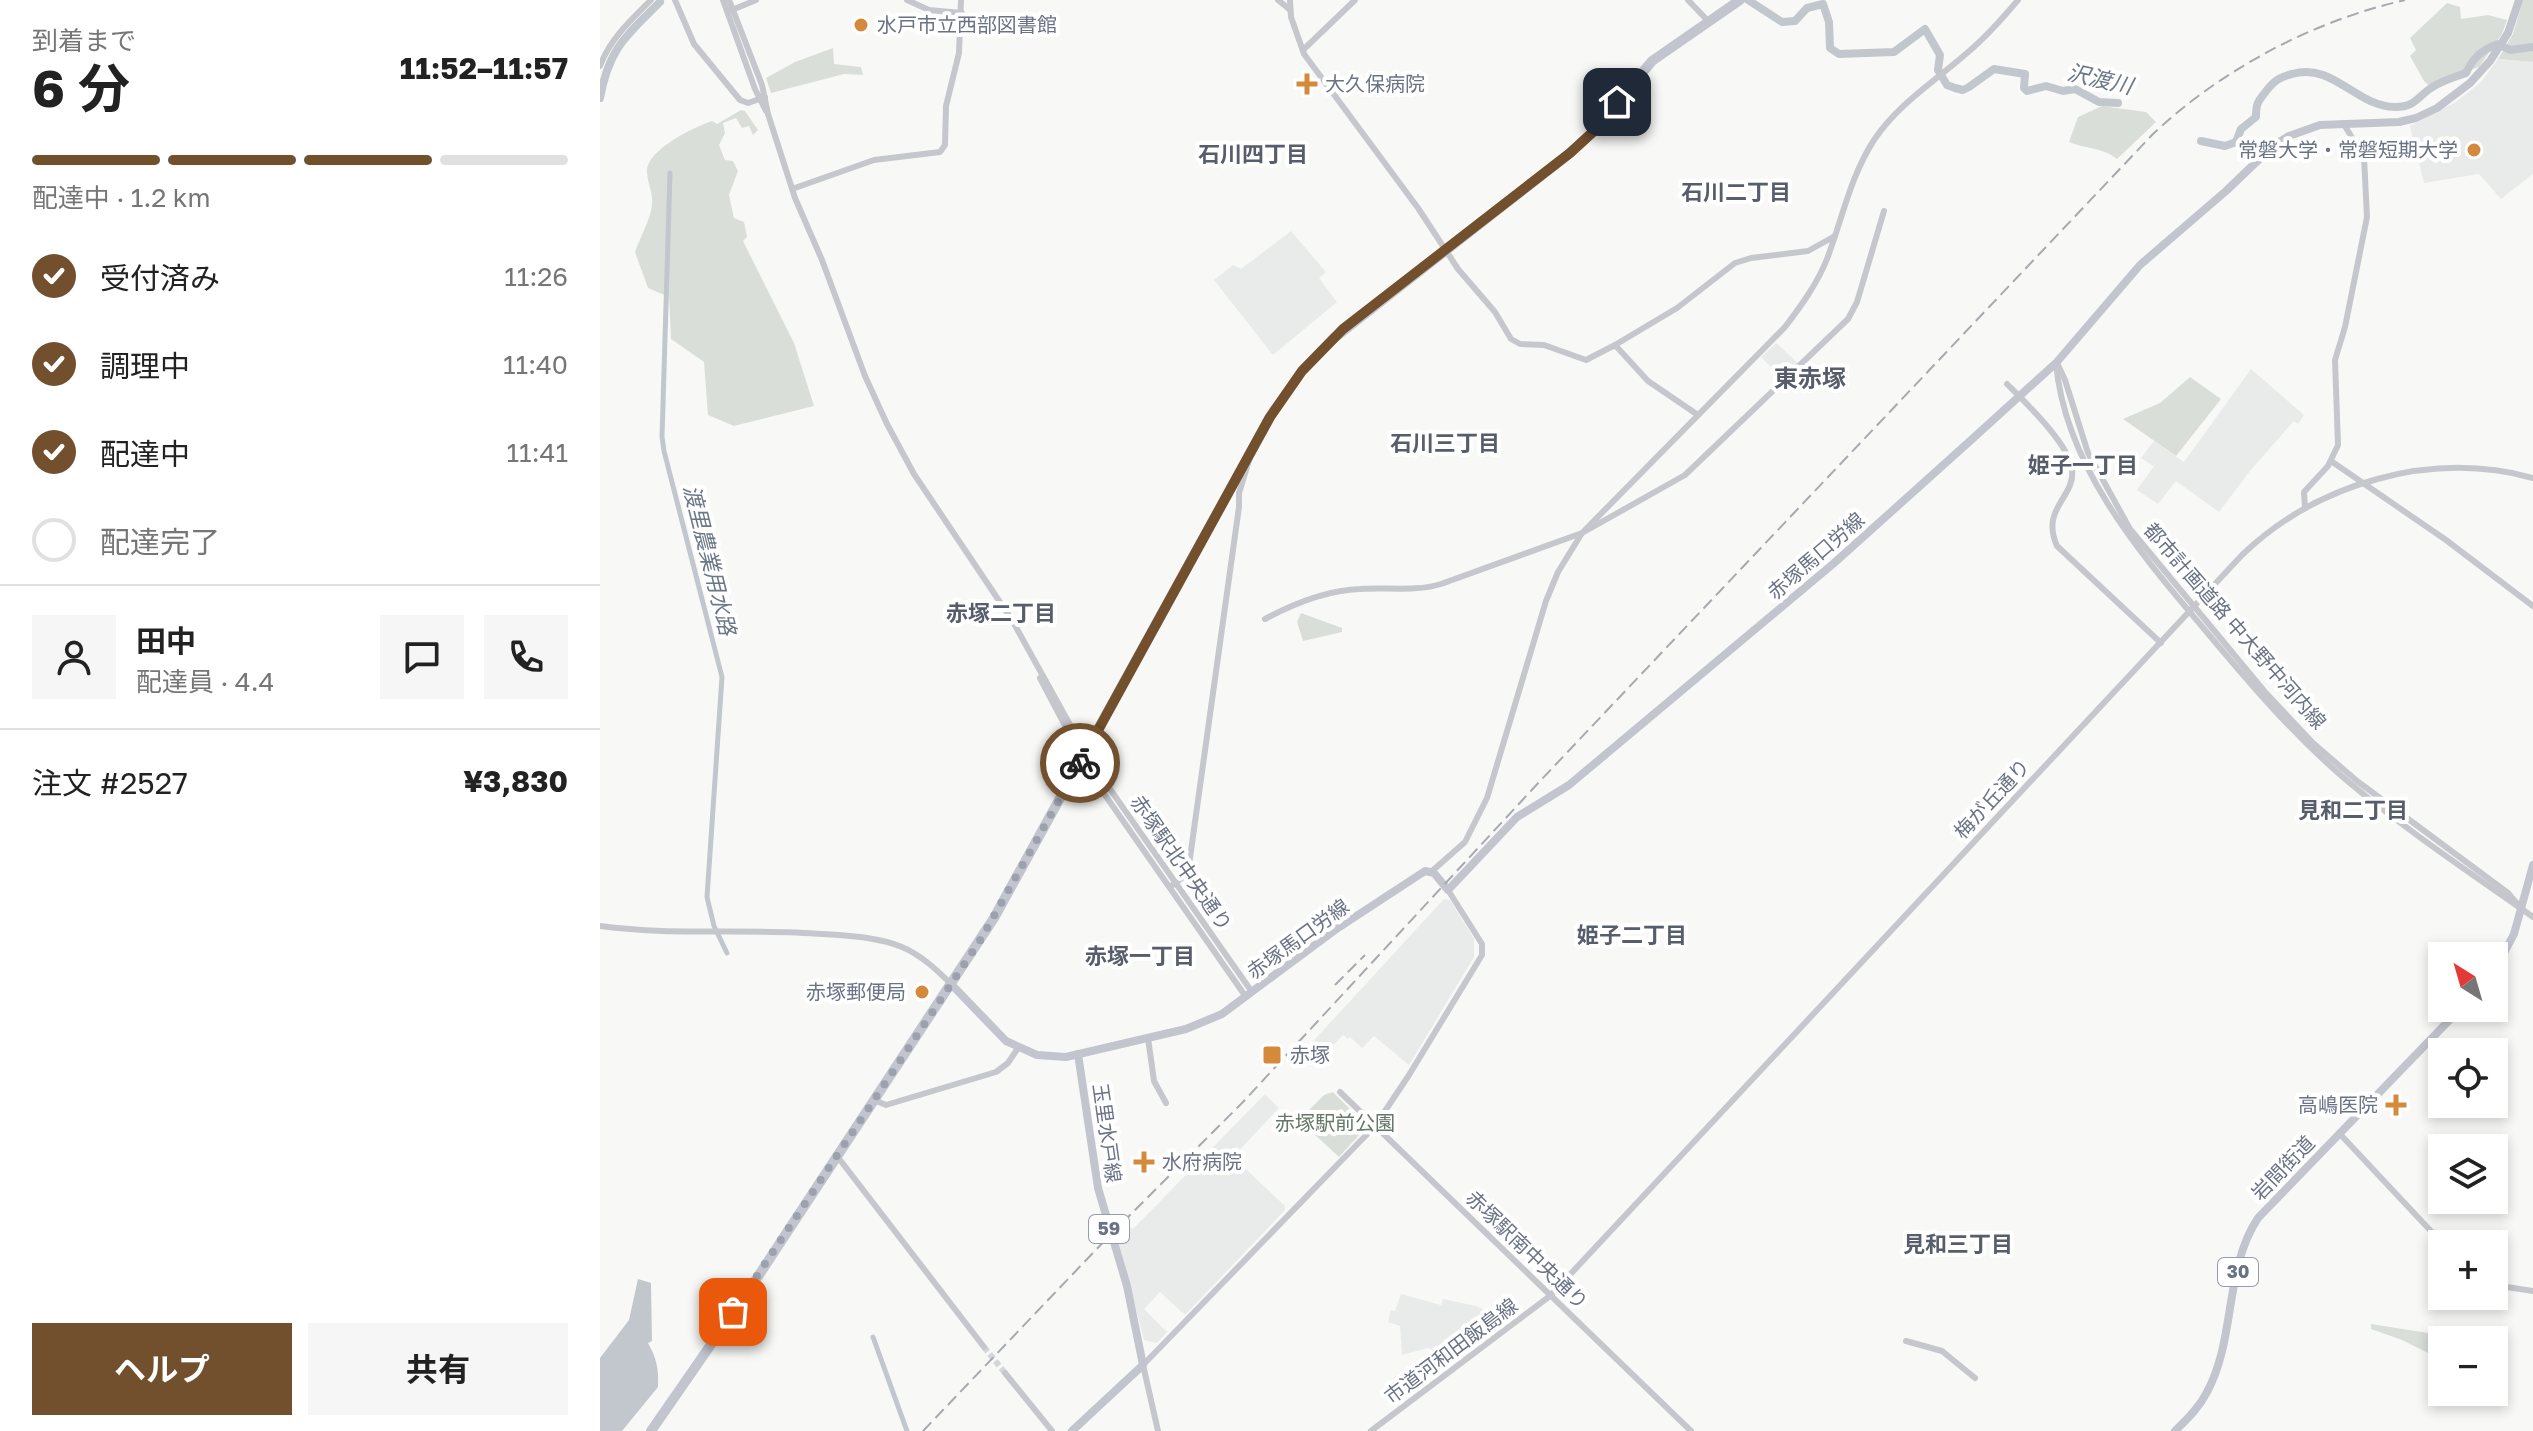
<!DOCTYPE html>
<html lang="ja">
<head>
<meta charset="utf-8">
<style>
	:root { --surface:#fff; --page:#f6f6f6; --text:#222; --muted:#767676; --line:#e0e0e0; --accent:#73502d }
	body { margin:0; font-family:"Golos Text","Noto Sans JP",sans-serif; background:var(--page); color:var(--text); height:100vh; display:flex; flex-direction:column; font-size:30px; white-space:nowrap }
	* { box-sizing:border-box; margin:0 }
	p { font-size:26px; color:var(--muted) }
	.icon { flex:none; width:44px; height:44px; fill:none; stroke:currentColor; stroke-width:2; stroke-linecap:round; stroke-linejoin:round }
	.map { position:relative; flex:1; overflow:hidden }
	.details { display:flex; flex-direction:column; background:var(--surface); width:600px }
	.details>* { flex:none }
	.needle { width:52px; rotate:323deg }
	.fabs { position:absolute; left:1828px; top:942px; display:grid; gap:16px }
	.fabs a { display:grid; place-items:center; width:80px; height:80px; border-radius:0px; background:var(--surface); box-shadow:0 4px 12px #0003; font-size:40px }
	.pin { position:absolute; display:grid; place-items:center; width:68px; height:68px; color:#fff; margin:-34px; border-radius:16px; box-shadow:0 4px 12px #0006 }
	.courier { position:absolute; display:grid; place-items:center; width:80px; height:80px; margin:-40px; border:6px solid #73502d; border-radius:50%; background:#fff; color:#222; box-shadow:0 2px 10px #0007 }
	.overview em { font-style:normal; font-weight:700 }
	.overview div { display:flex; flex-direction:column-reverse }
	.overview { display:flex; align-items:center; justify-content:space-between; height:136px; padding:0 32px }
	h1 { font-size:52px; font-weight:700; line-height:60px }
	.bar { display:grid; grid-template-columns:repeat(4,1fr); gap:12px 8px; align-content:center; height:96px; padding:0 32px }
	.bar i { height:10px; border-radius:6px; background:var(--line) }
	.bar .on { background:var(--accent) }
	.bar p { grid-column:span 4 }
	.line { display:flex; align-items:center; gap:20px; padding:0 32px; border-top:2px solid var(--line) }
	.line div { flex:1 }
	.round { display:grid; place-items:center; flex:none; width:84px; height:84px; border-radius:0px; background:var(--page) }
	ol { padding:0 32px; list-style:none }
	li { display:flex; align-items:center; gap:24px; height:88px }
	li p { margin-inline-start:auto }
	li .icon { padding:8px; border-radius:50%; background:var(--accent); color:#fff; stroke-width:4 }
	li:last-child { color:var(--muted) }
	li i { width:44px; height:44px; border:4px solid var(--line); border-radius:50% }
	.button { display:flex; gap:16px; margin-top:auto; padding:16px 32px }
	.button a { flex:1; height:92px; border-radius:0px; background:var(--accent); color:#fff; font-size:32px; font-weight:700; line-height:92px; text-align:center }
	.button a+a { background:var(--page); color:var(--text) }
	main { display:flex; flex:1; min-height:0 }
	.map>svg:first-child { display:block }
	.built { fill:#e9eaea }
	.green { fill:#d9dfd8 }
	.water { fill:#c2c7ce }
	.lines { fill:none; stroke-linecap:round; stroke-linejoin:round }
	.canal { stroke:#c2c7ce; stroke-width:5 }
	.river { stroke:#c2c7ce; stroke-width:8 }
	.minor-tunnel { stroke:#d4d7da; stroke-width:6; stroke-dasharray:6 3; stroke-linecap:butt }
	.minor { stroke:#c5c7cc; stroke-width:6 }
	.major { stroke:#c2c5ce; stroke-width:8 }
	.highway { stroke:#c2c5ce; stroke-width:10 }
	.rail { stroke:#a6a9b0; stroke-width:2; stroke-dasharray:12 6; stroke-linecap:butt }
	.done { stroke:#9ca1ad; stroke-width:8; stroke-dasharray:0 14.4 }
	.route { stroke:#73502d; stroke-width:10 }
	.poi-dot { fill:#d5893a; stroke:#fff; stroke-width:3 }
	.labels { text-anchor:middle; stroke-width:8; stroke-linejoin:round; paint-order:stroke }
	.shield { fill:#fff; stroke:#979caa; stroke-width:2 }
	.shield-label { font-size:18px; font-weight:bold; fill:#6a7285 }
	.poi-label { font-size:20px; fill:#6a7285; stroke:#fff; text-anchor:start }
	.street-label { font-size:20px; fill:#6a7285; stroke:#fff }
	.park-label { font-size:20px; fill:#657866; stroke:#fff }
	.water-label { font-size:22px; font-style:italic; fill:#6b7887; stroke:#fff }
	.neighbourhood-label { font-size:22px; font-weight:bold; fill:#585d6b; stroke:#fff }
	.quarter-label { font-size:24px; font-weight:bold; fill:#585d6b; stroke:#fff }
</style>
</head>
<body>
<main>
<section class="details">
<div class="overview"><div><h1>6 分</h1><p>到着まで</p></div><em>11:52–11:57</em></div>
<div class="bar"><i class="on"></i><i class="on"></i><i class="on"></i><i></i><p>配達中 · 1.2 km</p></div>
<ol>
<li><svg class="icon" aria-label="check" viewBox="0 0 24 24"><path d="M5 12l5 5 9-10"/></svg>受付済み<p>11:26</p></li>
<li><svg class="icon" aria-label="check" viewBox="0 0 24 24"><path d="M5 12l5 5 9-10"/></svg>調理中<p>11:40</p></li>
<li><svg class="icon" aria-label="check" viewBox="0 0 24 24"><path d="M5 12l5 5 9-10"/></svg>配達中<p>11:41</p></li>
<li><i></i>配達完了</li>
</ol>
<div class="line" style="height:144px"><a class="round"><svg class="icon" aria-label="person" viewBox="0 0 24 24"><circle cx="12" cy="8" r="4"/><path d="M4 21q1-7 8-7t8 7"/></svg></a><div><b>田中</b><p>配達員 · 4.4</p></div><a class="round"><svg class="icon" aria-label="chat" viewBox="0 0 24 24"><path d="M4 5h16v11H9l-5 4z"/></svg></a><a class="round"><svg class="icon" aria-label="phone" viewBox="0 0 24 24"><path d="M5 4h4l2 5-3 2q2 4 5 5l2-3 5 2v4C11 20 4 13 5 4z"/></svg></a></div>
<div class="line" style="height:104px"><div>注文 #2527</div><b>¥3,830</b></div>
<div class="button"><a>ヘルプ</a><a>共有</a></div>
</section>
<div class="map">
<svg width="1933" height="1431" viewBox="0 0 1933 1431">
	<rect width="100%" height="100%" fill="#f8f9f7"/>
	<g class="built">
		<polygon points="1898,59 1933,62 1933,174 1901,199 1879,174 1824,183 1810,126 1856,102 1881,82"/>
		<polygon points="691,231 726,272 719,278 737,302 673,355 614,280 633,265 641,269"/>
		<polygon points="1176,343 1198,363 1183,380 1161,357"/>
		<polygon points="1651,369 1704,415 1698,424 1694,421 1650,471 1619,512 1576,481 1558,504 1537,490 1557,462 1553,466 1541,458 1554,441 1584,462"/>
		<polygon points="844,899 850,900 874,939 874,957 809,1065 774,1036 762,1048 750,1037 748,1039 743,1035 718,1061 706,1049"/>
		<polygon points="665,1094 679,1108 633,1157 685,1206 685,1210 585,1315 560,1292 544,1309 567,1332 557,1343 544,1340 518,1240 531,1227 533,1229"/>
		<polygon points="801,1294 841,1305 843,1299 876,1306 893,1314 888,1335 856,1359 828,1348 802,1355 800,1326 788,1322 791,1310 795,1311"/>
	</g>
	<g class="green">
		<polygon points="1923,0 1933,0 1933,62 1898,59 1913,34"/>
		<polygon points="1847,3 1860,7 1861,19 1888,15 1907,20 1902,34 1879,67 1855,75 1830,87 1824,81 1810,56 1816,50 1810,38"/>
		<polygon points="233,48 234,64 261,67 263,75 244,74 171,93 166,78 195,62"/>
		<path d="M1502,106l44,6 10,10 -39,37c-15,-12 -31,-10 -48,-17l9,-25z"/>
		<path d="M141,110l4,1 13,19 -5,5 -4,-9 -7,2 -6,-10 -13,5 2,10 -6,12 6,15 8,1 5,10 -9,24 5,23 10,4 3,15 -4,4 51,102 20,63 -80,20 -26,-11 -4,-53 -33,-23 -2,-42 -21,-9 -13,-36c5,-15 16,-33 17,-48 1,-11 -4,-20 -5,-31 -3,-22 47,-46 65,-52l5,3z"/>
		<polygon points="1590,377 1621,399 1576,456 1523,419 1560,403"/>
		<polygon points="701,613 742,628 742,632 703,641 697,622"/>
		<polygon points="733,1092 762,1121 763,1131 739,1157 712,1132 702,1117 724,1095"/>
		<polygon points="1771,1324 1841,1335 1848,1340 1842,1340 1842,1360 1802,1340 1771,1329"/>
	</g>
	<path class="water" d="M38,1279l13,4 1,58 -4,2c8,14 11,25 10,44l-36,44h-22v-73l29,-38z"/>
	<g class="lines">
		<g class="canal">
			<polyline points="70,173 62,437 64,451 122,677 107,897 114,926 127,953"/>
			<polyline points="273,1337 307,1431"/>
		</g>
		<g class="river">
			<polyline points="1148,0 1182,22 1195,21 1207,8 1223,4 1229,22 1230,48 1239,54 1294,52 1325,29 1340,55 1338,70 1347,85 1355,88 1363,90 1369,87 1394,69 1425,74 1424,88 1427,91 1446,86 1463,91 1475,89 1499,102 1518,103"/>
			<path d="M0,98c9,-50 26,-62 60,-96"/>
			<path d="M1601,141l24,5 11,-4 5,-13 15,-12c0,-16 3,-16 11,-27 8,-10 13,-13 25,-16 41,-12 63,32 103,33 21,0 22,-10 36,-19 10,-7 24,-11 35,-15 7,-15 15,-23 32,-29l12,6 23,-3"/>
		</g>
		<polyline class="minor-tunnel" points="384,1347 405,1373"/>
		<g class="minor">
			<polyline points="75,0 94,44 140,100 148,103 165,97"/>
			<polyline points="123,0 155,89 166,111"/>
			<polyline points="129,0 162,85 168,114 195,198 222,260 265,376 287,424 314,474 412,620 489,759 652,992"/>
			<polyline points="307,0 329,10 362,13"/>
			<polyline points="678,0 689,9"/>
			<polyline points="690,0 691,17 704,54 818,208 858,269 895,312 911,339 920,344 944,345 986,360 1015,345 1048,381 1098,415"/>
			<polyline points="1088,0 1109,22"/>
			<polyline points="132,10 156,0"/>
			<polyline points="703,50 755,0"/>
			<path d="M0,66c10,-27 31,-46 51,-66"/>
			<polyline points="192,189 274,160 340,152 345,145 346,106 359,53 361,0"/>
			<polyline points="1015,345 1077,308 1135,263 1151,258 1208,251 1235,236"/>
			<path d="M1456,363c9,104 85,191 149,267 46,55 91,108 146,154 58,48 121,90 182,133"/>
			<polyline points="1458,365 1465,380 1488,453 1530,529 1665,692 1713,743 1757,781 1908,893 1919,906"/>
			<path d="M1407,384c18,18 62,60 65,85 4,28 -32,39 -15,77l104,97"/>
			<polyline points="1731,461 1846,540 1933,606"/>
			<polyline points="1705,508 1704,492 1728,466 1738,445 1735,360 1745,327 1767,217 1764,157 1743,123"/>
			<path d="M665,619c28,-15 63,-29 95,-30 27,-2 55,3 81,-5l141,-51 103,-58 163,-156 9,-17 27,-91"/>
			<polyline points="440,678 491,775 646,997"/>
			<path d="M831,872l34,-30 22,-44 59,-197 12,-29 24,-39 203,-206c16,-21 32,-43 42,-68 15,-39 23,-82 47,-119 24,-36 61,-59 93,-87 19,-16 35,-34 51,-53"/>
			<polyline points="570,887 583,877 589,865 639,507 639,493 650,457"/>
			<path d="M0,926c74,10 148,2 223,8 27,2 54,3 79,13 19,8 35,23 49,37"/>
			<polyline points="548,1038 554,1081 566,1103"/>
			<polyline points="740,1092 1091,1431"/>
			<polyline points="274,1100 286,1105 396,1072 408,1063 418,1048"/>
			<polyline points="1739,1133 1843,1244"/>
			<polyline points="237,1156 384,1347"/>
			<polyline points="1894,1285 1933,1291"/>
			<polyline points="1306,1341 1342,1351 1375,1378"/>
			<polyline points="405,1373 452,1431"/>
			<polyline points="558,1431 543,1365 775,1126 809,1075 882,955 882,944 848,890"/>
			<path d="M771,1431l179,-135 692,-741c75,-72 189,-105 291,-77"/>
		</g>
		<g class="major">
			<polyline points="1894,972 1914,934 1933,865"/>
			<polyline points="351,984 406,1041 437,1055 466,1057 586,1029 622,1014 735,930 825,871 834,873 848,890 917,817 969,785 1233,564 1370,441 1456,363 1540,265 1626,191 1673,146 1689,136 1720,125 1799,122 1816,118 1837,108 1870,83 1890,61 1908,33 1919,0"/>
			<polyline points="472,1431 543,1365 527,1286 498,1188 478,1054"/>
			<path d="M1575,1431c12,-12 24,-23 32,-39 29,-53 17,-123 51,-174l203,-210"/>
		</g>
		<polyline class="highway" points="51,1431 155,1281 394,918 670,417 702,371 733,339 970,153 994,131 1052,61 1140,0"/>
		<g class="rail">
			<polyline points="735,985 765,955"/>
			<path d="M323,1431l188,-197 132,-132 298,-322 612,-646c69,-65 160,-113 252,-134"/>
		</g>
	</g>
	<g class="lines">
		<polyline class="done" points="133,1312 381,939 480,763"/>
		<polyline class="route" points="480,763 670,417 702,371 743,329 970,153 994,131 1017,102"/>
	</g>
	<g class="poi-dot">
		<circle cx="261" cy="25" r="8"/>
		<path d="M703 72h8v8h8v8h-8v8h-8v-8h-8v-8h8z"/>
		<circle cx="1874" cy="150" r="8"/>
		<circle cx="322" cy="992" r="8"/>
		<rect x="662" y="1045" width="20" height="20" rx="4"/>
		<path d="M1792 1093h8v8h8v8h-8v8h-8v-8h-8v-8h8z"/>
		<path d="M540 1150h8v8h8v8h-8v8h-8v-8h-8v-8h8z"/>
	</g>
	<g class="labels">
		<g class="shield">
			<rect x="489" y="1215" width="40" height="28" rx="6"/>
			<rect x="1618" y="1258" width="40" height="28" rx="6"/>
		</g>
		<g class="shield-label">
			<text x="509" y="1235">59</text>
			<text x="1638" y="1278">30</text>
		</g>
		<g class="poi-label">
			<text x="277" y="32">水戸市立西部図書館</text>
			<text x="725" y="91">大久保病院</text>
			<text x="1858" y="157" text-anchor="end">常磐大学・常磐短期大学</text>
			<text x="306" y="999" text-anchor="end">赤塚郵便局</text>
			<text x="690" y="1062">赤塚</text>
			<text x="1778" y="1112" text-anchor="end">高嶋医院</text>
			<text x="562" y="1169">水府病院</text>
		</g>
		<g class="street-label">
			<text transform="translate(1216 556) rotate(-41)" y="7">赤塚馬口労線</text>
			<text transform="translate(1635 626) rotate(49)" y="7">都市計画道路 中大野中河内線</text>
			<text transform="translate(1392 799) rotate(-47)" y="7">梅が丘通り</text>
			<text transform="translate(581 863) rotate(55)" y="7">赤塚駅北中央通り</text>
			<text transform="translate(698 939) rotate(-36)" y="7">赤塚馬口労線</text>
			<text transform="translate(507 1133) rotate(82)" y="7">玉里水戸線</text>
			<text transform="translate(1683 1168) rotate(-46)" y="7">岩間街道</text>
			<text transform="translate(927 1250) rotate(44)" y="7">赤塚駅南中央通り</text>
			<text transform="translate(851 1351) rotate(-37)" y="7">市道河和田飯島線</text>
		</g>
		<g class="park-label">
			<text x="735" y="1130">赤塚駅前公園</text>
		</g>
		<g class="water-label">
			<text transform="translate(1500 79) rotate(13)" y="8">沢渡川</text>
			<text transform="translate(110 560) rotate(76)" y="8">渡里農業用水路</text>
		</g>
		<g class="neighbourhood-label">
			<text x="653" y="162">石川四丁目</text>
			<text x="1136" y="200">石川二丁目</text>
			<text x="845" y="451">石川三丁目</text>
			<text x="1483" y="473">姫子一丁目</text>
			<text x="401" y="621">赤塚二丁目</text>
			<text x="1753" y="818">見和二丁目</text>
			<text x="1032" y="943">姫子二丁目</text>
			<text x="540" y="964">赤塚一丁目</text>
			<text x="1358" y="1252">見和三丁目</text>
		</g>
		<g class="quarter-label">
			<text x="1210" y="387">東赤塚</text>
		</g>
	</g>
</svg>
<div class="fabs">
<a><svg class="needle" viewBox="-14 -14 28 28"><path d="M0-13l5 13h-10z" fill="#e53935"/><path d="M0 13l5-13h-10z" fill="#767676"/></svg></a>
<a><svg class="icon" aria-label="locate" viewBox="0 0 24 24"><circle cx="12" cy="12" r="6"/><path d="M12 2v4M12 18v4M2 12h4M18 12h4"/></svg></a>
<a><svg class="icon" aria-label="layers" viewBox="0 0 24 24"><path d="M12 4l9 5-9 5-9-5zM3 14l9 5 9-5"/></svg></a>
<a>+</a>
<a>−</a>
</div>
<div class="pin" style="left:133px;top:1312px;background:#ea580c"><svg class="icon" aria-label="bag" viewBox="0 0 24 24"><path d="M5 8h14l-1 12H6zM9 8a3 3 0 0 1 6 0"/></svg></div>
<div class="pin" style="left:1017px;top:102px;background:#1f2937"><svg class="icon" aria-label="home" viewBox="0 0 24 24"><path d="M3 11l9-7 9 7M6 9v11h12V9"/></svg></div>
<div class="courier" style="left:480px;top:763px"><svg class="icon" aria-label="bike" viewBox="0 0 24 24"><circle cx="6" cy="16" r="4"/><circle cx="18" cy="16" r="4"/><path d="M6 16l4-8h5l3 8M10 8l3 8H6M13 5h3"/></svg></div>
</div>
</main>
</body>
</html>
